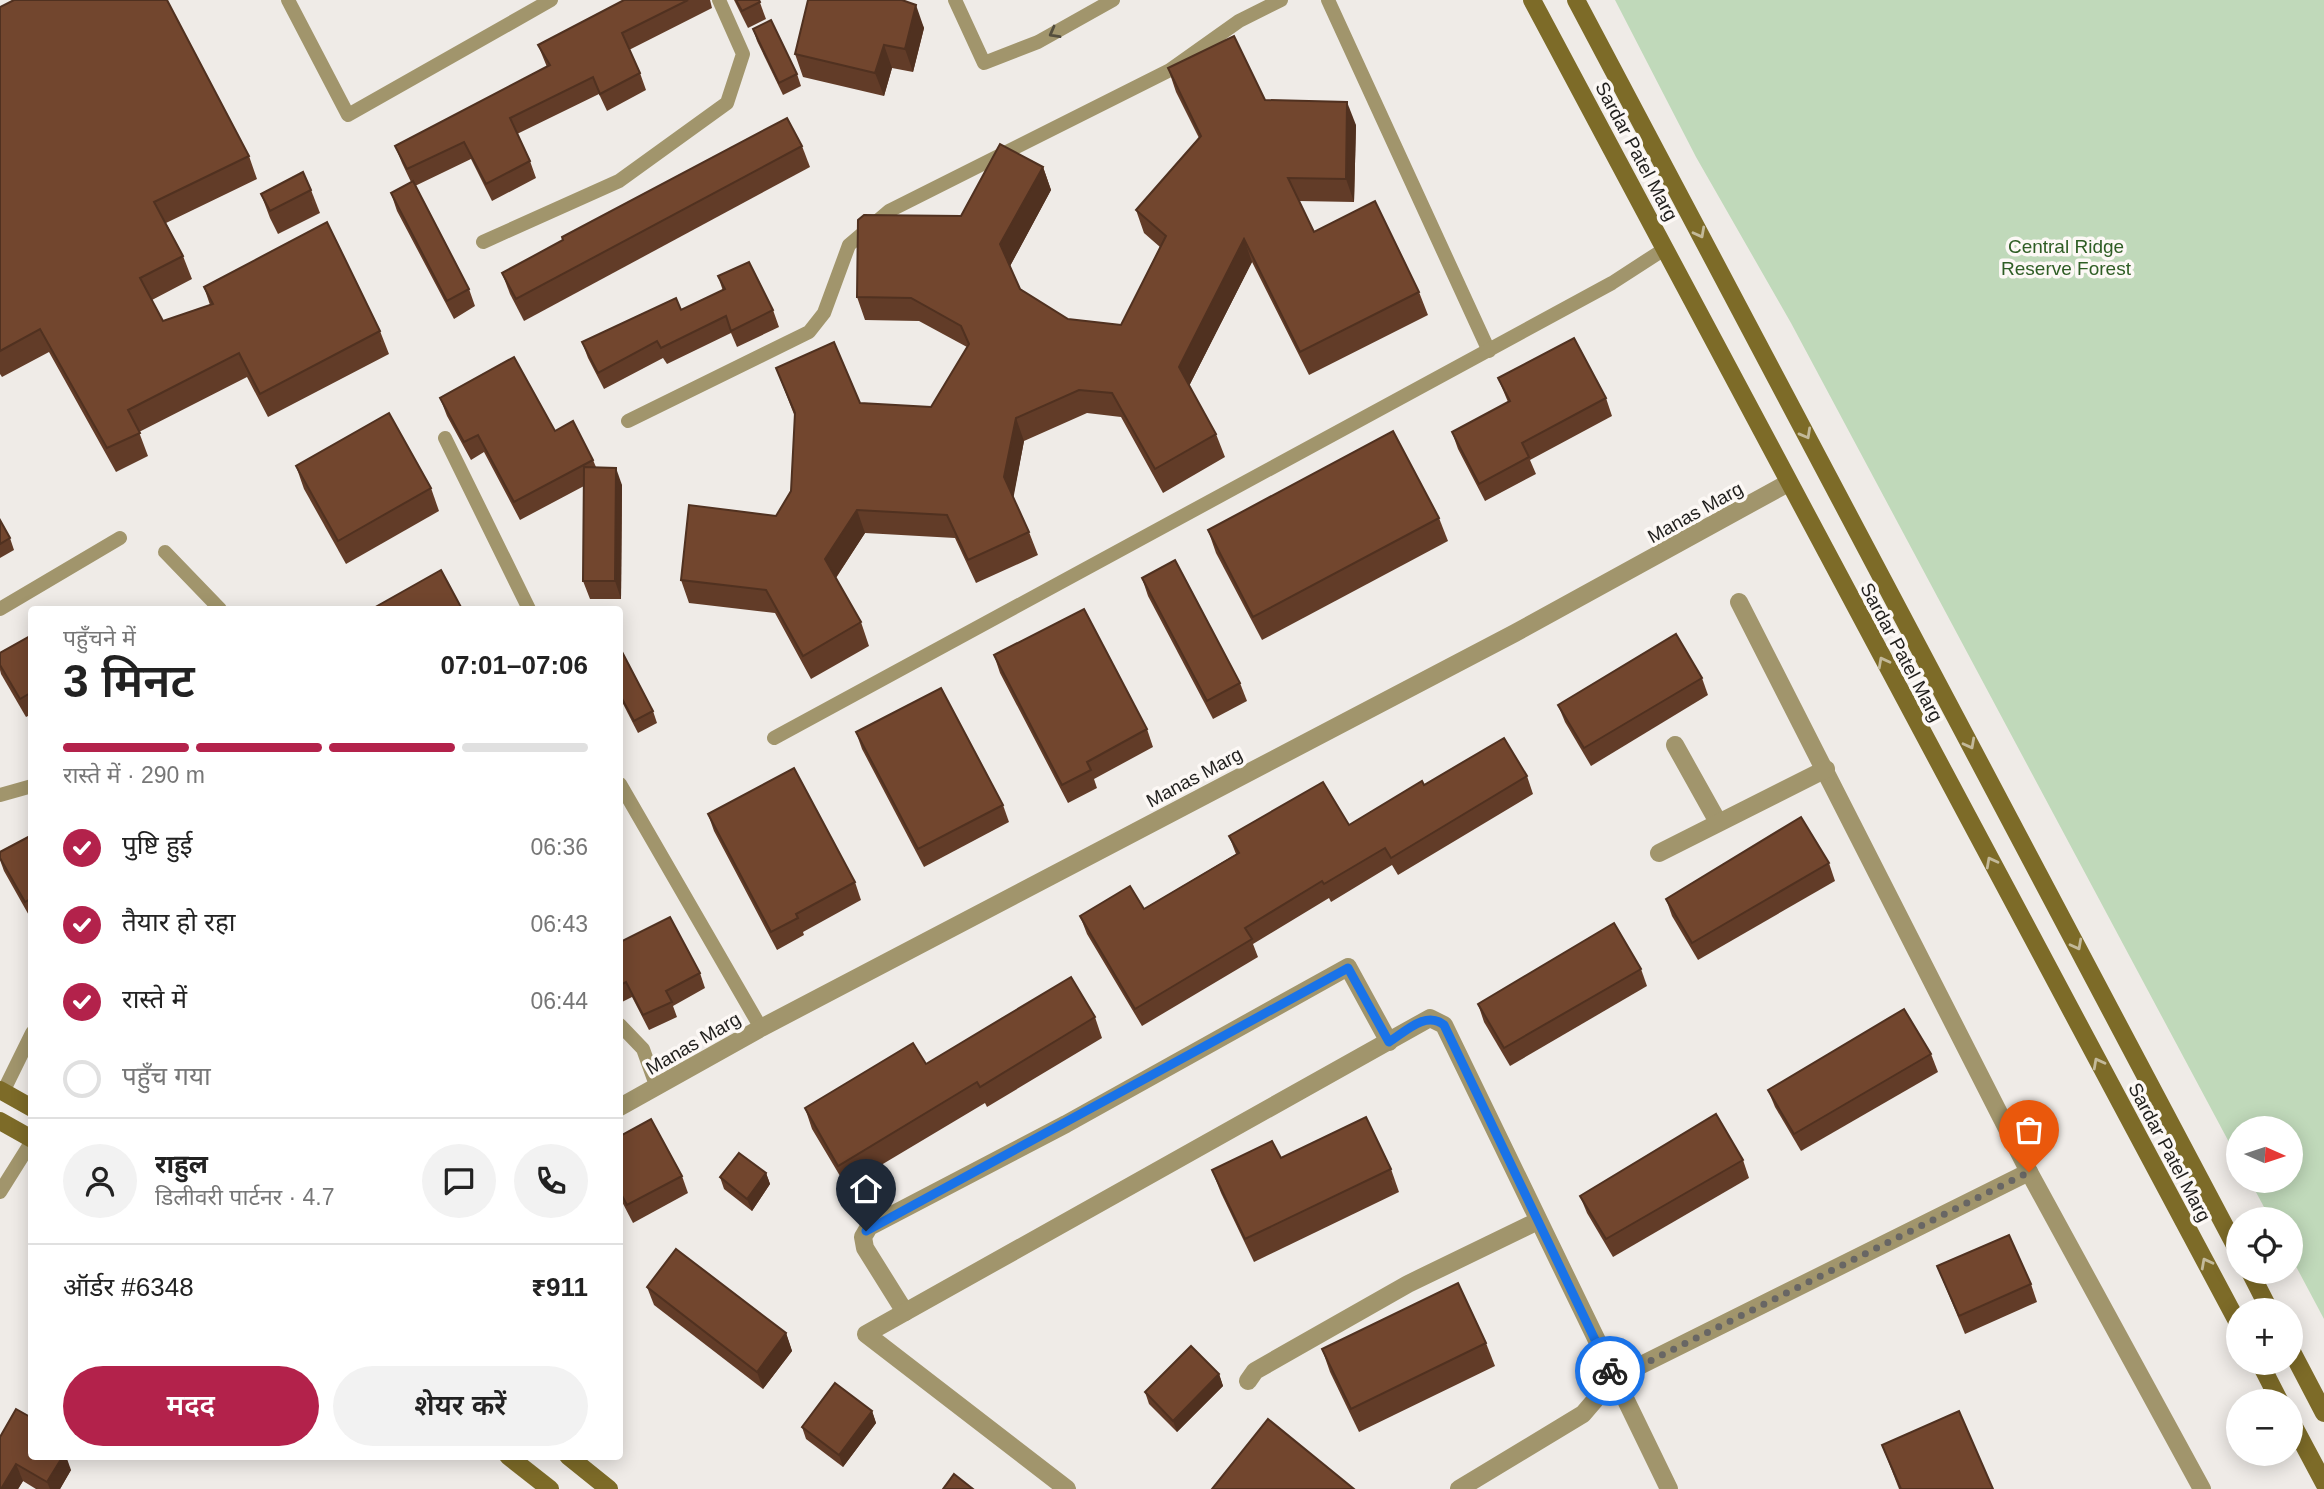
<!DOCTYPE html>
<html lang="hi">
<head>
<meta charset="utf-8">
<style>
	:root { --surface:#fff; --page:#f2f2f2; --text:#222; --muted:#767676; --line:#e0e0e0; --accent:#b3224b }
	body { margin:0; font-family:Arial,"Noto Sans Devanagari",sans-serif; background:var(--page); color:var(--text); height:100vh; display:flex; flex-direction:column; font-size:26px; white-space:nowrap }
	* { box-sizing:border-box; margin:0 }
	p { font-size:23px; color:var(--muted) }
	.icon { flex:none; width:38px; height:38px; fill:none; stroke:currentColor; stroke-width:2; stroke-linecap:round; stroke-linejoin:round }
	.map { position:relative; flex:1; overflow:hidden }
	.details { position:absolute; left:28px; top:606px; width:595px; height:854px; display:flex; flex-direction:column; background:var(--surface); border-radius:7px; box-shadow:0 4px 18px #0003 }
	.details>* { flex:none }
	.needle { width:46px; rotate:93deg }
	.tools { position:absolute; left:2226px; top:1116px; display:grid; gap:14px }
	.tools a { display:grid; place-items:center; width:77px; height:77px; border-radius:50%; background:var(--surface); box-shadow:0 4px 18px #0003; font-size:35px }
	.pin { position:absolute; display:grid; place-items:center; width:60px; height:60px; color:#fff; margin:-72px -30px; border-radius:50% 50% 50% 0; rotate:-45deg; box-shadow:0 0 7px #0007 }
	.pin .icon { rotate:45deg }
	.courier { position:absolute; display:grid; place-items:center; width:70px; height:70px; margin:-35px; border:5px solid #1a73e8; border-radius:50%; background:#fff; color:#222; box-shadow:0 2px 9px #0007 }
	.overview em { font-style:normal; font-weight:600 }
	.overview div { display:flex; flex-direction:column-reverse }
	.overview { display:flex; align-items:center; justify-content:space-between; height:119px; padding:0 35px }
	h1 { font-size:46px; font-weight:600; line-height:52px }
	.bar { display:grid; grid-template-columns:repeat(4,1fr); gap:10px 7px; align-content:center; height:84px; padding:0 35px }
	.bar i { height:9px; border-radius:5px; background:var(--line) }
	.bar .on { background:var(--accent) }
	.bar p { grid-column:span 4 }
	.line { display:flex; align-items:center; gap:18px; padding:0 35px; border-top:2px solid var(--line) }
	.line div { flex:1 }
	.round { display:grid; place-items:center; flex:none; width:74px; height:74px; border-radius:37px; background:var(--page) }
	ol { padding:0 35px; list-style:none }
	li { display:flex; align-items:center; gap:21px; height:77px }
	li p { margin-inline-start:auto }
	li .icon { padding:7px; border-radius:50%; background:var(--accent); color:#fff; stroke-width:4 }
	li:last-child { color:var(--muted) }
	li i { width:38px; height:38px; border:4px solid var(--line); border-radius:50% }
	.button { display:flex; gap:14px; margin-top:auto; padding:14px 35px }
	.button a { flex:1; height:80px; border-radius:42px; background:var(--accent); color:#fff; font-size:28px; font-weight:600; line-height:80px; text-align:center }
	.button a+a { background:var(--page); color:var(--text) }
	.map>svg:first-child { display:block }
	.green { fill:#c0d9ba }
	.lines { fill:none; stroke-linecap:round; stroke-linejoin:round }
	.lane { stroke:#a1956c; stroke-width:14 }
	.street { stroke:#a1956c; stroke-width:18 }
	.secondary { stroke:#7d6b28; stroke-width:18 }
	.wall { fill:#623c28 }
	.shaded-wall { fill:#503120 }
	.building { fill:#72462e; stroke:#503120; stroke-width:2 }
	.oneway { stroke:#544e3d }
	.oneway2 { stroke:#c3b999 }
	.done { stroke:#686664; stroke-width:7; stroke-dasharray:0 12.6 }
	.route { stroke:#1a73e8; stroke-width:9 }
	.labels { text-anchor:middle; stroke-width:7; stroke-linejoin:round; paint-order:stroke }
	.street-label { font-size:19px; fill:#201f1d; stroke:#fcf8f5 }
	.park-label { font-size:19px; fill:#2e5d24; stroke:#fcf8f5 }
</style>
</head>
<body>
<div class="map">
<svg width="2324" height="1489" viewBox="0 0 2324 1489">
	<rect width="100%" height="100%" fill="#efebe7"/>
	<polygon class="green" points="1615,0 2324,0 2324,1319 2291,1257 2291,1220 2271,1220 2250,1181 2291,1181 2291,1129 2238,1129 2238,1159 1791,323 1696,157"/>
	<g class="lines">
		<g class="lane">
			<polyline points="288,0 348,115 551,0"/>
			<polyline points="955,0 984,63 1038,42 1113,0"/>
			<polyline points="1328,0 1489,351"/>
			<polyline points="483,242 619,181 727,103 743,54 719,0"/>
			<polyline points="628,421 809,332 824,313 849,245 889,211 1170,70 1239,21 1281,0"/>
			<polyline points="445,438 529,609"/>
			<polyline points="165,552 220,609"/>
			<polyline points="0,609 120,538"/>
			<polyline points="774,738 1612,283 1666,248"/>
			<polyline points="620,784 761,1028"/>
			<polyline points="0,795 32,786"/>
			<polyline points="620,1025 643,1049 657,1088"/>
			<polyline points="3,1092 32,1033"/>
			<polyline points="0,1192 32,1141"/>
		</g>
		<g class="street">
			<polyline points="1739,602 2029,1172 2202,1489"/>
			<polyline points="1675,745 1718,822"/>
			<polyline points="1659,853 1826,769"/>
			<polyline points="620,1107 761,1028 1515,633 1788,483"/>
			<polyline points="905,1312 865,1248 863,1237 869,1227 1066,1124 1348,967 1389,1042"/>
			<polyline points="1248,1381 1255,1371 1408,1284 1538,1221"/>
			<polyline points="1067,1489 866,1334 1430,1018 1444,1025 1669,1489"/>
			<polyline points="1459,1489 1583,1414 1613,1379 2029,1172"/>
		</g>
		<g class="secondary">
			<polyline points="1532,0 2238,1323"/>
			<polyline points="1576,0 2238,1251"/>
			<polyline points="0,1090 32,1108"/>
			<polyline points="0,1121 32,1139"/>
			<polyline points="2250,1272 2270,1311"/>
			<polyline points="2291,1350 2324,1413"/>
			<polyline points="2260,1363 2280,1402"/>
			<polyline points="2291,1421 2324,1483"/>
			<polyline points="508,1456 550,1489"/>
			<polyline points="568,1456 609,1489"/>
		</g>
	</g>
	<g class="wall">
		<polygon points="624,0 710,0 712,8 629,50 640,73 646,90 607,111 599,94 517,134 530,161 536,178 492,201 471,159 415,186 469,289 475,306 454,319 397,211 391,193 411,182 402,163 395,146 547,67 538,45"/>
		<polygon points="734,0 759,0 766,19 748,28"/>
		<polygon points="912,4 924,28 913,72 892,68 884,96 803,77 795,54"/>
		<polygon points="0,7 249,156 257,179 166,223 183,256 192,279 152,300 163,321 210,305 204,287 380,331 389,354 268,417 247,377 139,432 148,456 116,472 49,352 2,377 0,374"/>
		<polygon points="753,29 797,74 801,86 783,95 757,41"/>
		<polygon points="1168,68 1265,100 1356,125 1354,202 1299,201 1314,232 1419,292 1428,315 1309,375 1252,262 1189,386 1216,434 1225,457 1163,493 1121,417 1087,413 1024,441 1013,497 1029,532 1038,555 976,583 955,538 865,533 836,578 861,622 869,646 811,679 775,613 689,603 681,580 776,516 791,491 795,417 776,368 860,403 931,407 967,347 919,321 865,320 857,297 961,216 1043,167 1051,190 1010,266 1020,289 1068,319 1121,325 1160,247 1144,233 1136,210 1199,138 1176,92"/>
		<polygon points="802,146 810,167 524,321 510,294 502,273"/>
		<polygon points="311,190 320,213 278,234 270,218 261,194"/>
		<polygon points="718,276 773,310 779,327 737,347 731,333 667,364 663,358 604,389 588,358 582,342 681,310 723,291"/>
		<polygon points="1498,378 1606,398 1612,416 1530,460 1536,474 1485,501 1458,449 1452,432 1508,402"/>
		<polygon points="440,398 555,431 593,460 596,467 622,485 621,599 590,599 583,581 584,486 520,520 484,452 471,460 447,416"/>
		<polygon points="296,466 431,488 439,511 346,564 304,489"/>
		<polygon points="1439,518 1448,541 1262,640 1216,553 1208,530"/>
		<polygon points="0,520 10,538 14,550 0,558"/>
		<polygon points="1142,578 1240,683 1247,701 1213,719 1148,596"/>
		<polygon points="32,635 32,714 26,717 1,674 0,670 0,653"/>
		<polygon points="620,648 653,711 657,723 638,733 620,698"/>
		<polygon points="994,655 1147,729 1153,747 1094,779 1097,788 1068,803 1000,673"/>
		<polygon points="1702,678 1708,695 1591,766 1565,722 1558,705"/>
		<polygon points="856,732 1003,805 1009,822 924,867 862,749"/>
		<polygon points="1527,776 1533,794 1398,875 1392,865 1331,902 1329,898 1253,944 1258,957 1142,1026 1087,934 1080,916 1144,909 1236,854 1229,836 1349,825 1424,785"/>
		<polygon points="708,814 855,882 861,900 803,932 804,935 777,950 714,831"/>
		<polygon points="32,835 31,919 4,871 0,860 0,852"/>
		<polygon points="1829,863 1835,881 1698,960 1672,916 1666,899"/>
		<polygon points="620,942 700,973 705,988 673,1006 677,1017 649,1030 632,997 620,1003"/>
		<polygon points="1641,969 1647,986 1510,1066 1484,1022 1478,1004"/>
		<polygon points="1095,1017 1102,1038 987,1107 985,1103 846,1186 812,1129 805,1108"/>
		<polygon points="1931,1054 1938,1072 1801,1151 1775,1107 1768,1090"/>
		<polygon points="620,1136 682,1176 688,1193 633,1223 620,1198"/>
		<polygon points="1281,1158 1391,1169 1399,1192 1254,1262 1221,1193 1212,1170"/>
		<polygon points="1743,1160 1749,1178 1613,1257 1587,1213 1580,1196"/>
		<polygon points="766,1173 770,1184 752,1211 724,1189 720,1177"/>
		<polygon points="1937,1266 2031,1284 2037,1302 1965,1334"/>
		<polygon points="647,1287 786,1333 792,1351 763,1389 654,1305"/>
		<polygon points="1486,1343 1495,1366 1359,1432 1330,1372 1322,1349"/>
		<polygon points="1219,1374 1223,1386 1177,1432 1149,1404 1145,1392"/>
		<polygon points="872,1411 876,1423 843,1467 806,1439 802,1427"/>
		<polygon points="0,1437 32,1456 71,1470 60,1489 36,1489 23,1481 18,1489 0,1489"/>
		<polygon points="1882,1445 1993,1489 1899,1489"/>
	</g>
	<g class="shaded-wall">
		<polygon points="916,5 924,28 913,72 905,49"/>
		<polygon points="884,45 892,68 884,96 875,73"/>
		<polygon points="1347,102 1356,125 1354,202 1346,179"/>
		<polygon points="1043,167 1051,190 1009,268 1000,244"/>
		<polygon points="1244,239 1252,262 1187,390 1179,367"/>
		<polygon points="1016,418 1024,441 1013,500 1004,477"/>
		<polygon points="616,468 622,485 621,599 615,581"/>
		<polygon points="857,510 865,533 833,582 825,559"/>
		<polygon points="766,1173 770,1184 752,1211 747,1199"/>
		<polygon points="786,1333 792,1351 763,1389 757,1372"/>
		<polygon points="1219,1374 1223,1386 1177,1432 1173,1421"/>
		<polygon points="872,1411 876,1423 843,1467 839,1455"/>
		<polygon points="63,1456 66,1456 71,1470 60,1489 50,1489 47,1482"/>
		<polygon points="16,1464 23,1481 18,1489 1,1489"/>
	</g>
	<g class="building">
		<polygon points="14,0 167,0 249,156 154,202 183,256 140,278 163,321 213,304 204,287 327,222 380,331 260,394 239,353 128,410 140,433 107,448 40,329 0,351 0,7"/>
		<polygon points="624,0 688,0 622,33 640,73 600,94 593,77 510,118 530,161 486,184 464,142 407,169 395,146 550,65 538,45"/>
		<polygon points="736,0 759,0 760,2 742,11"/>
		<polygon points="808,0 902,0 916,5 905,49 884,45 875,73 795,54"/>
		<polygon points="771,20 797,74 779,83 753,29"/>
		<polygon points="1234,36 1265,100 1347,102 1346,179 1288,178 1314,232 1375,201 1419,292 1300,352 1244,239 1179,367 1216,434 1155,469 1112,393 1079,390 1016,418 1004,477 1029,532 968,560 947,515 857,510 825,559 861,622 803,656 766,590 681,580 689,505 776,516 791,491 795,413 776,368 834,342 860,403 931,407 969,344 961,326 911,298 857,297 858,220 864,215 961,216 1000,144 1043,167 1000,244 1020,289 1068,319 1121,325 1166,236 1136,210 1201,136 1168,68"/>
		<polygon points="787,118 802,146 516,299 502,273 563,240 562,237"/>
		<polygon points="303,172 311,190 270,211 261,194"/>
		<polygon points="413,181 469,289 447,301 391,193"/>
		<polygon points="749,262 773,310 731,331 726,316 661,348 657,341 598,373 582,342 676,298 681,310 725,289 718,276"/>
		<polygon points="1574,338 1606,398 1522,443 1529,457 1479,484 1452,432 1510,401 1498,378"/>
		<polygon points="514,357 555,431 573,421 593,460 514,502 478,435 464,442 440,398"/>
		<polygon points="389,413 431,488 338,541 296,466"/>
		<polygon points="1393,431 1439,518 1253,617 1208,530"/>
		<polygon points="584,467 616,468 615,581 583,581"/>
		<polygon points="0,520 10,538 0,544"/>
		<polygon points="1175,560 1240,683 1207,701 1142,578"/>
		<polygon points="441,570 462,609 372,609"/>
		<polygon points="1084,609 1147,729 1087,762 1091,770 1062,785 994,655"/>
		<polygon points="1676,634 1702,678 1584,748 1558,705"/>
		<polygon points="32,635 32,692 20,699 0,665 0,653"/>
		<polygon points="620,648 653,711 634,721 620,695"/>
		<polygon points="941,688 1003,805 918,849 856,732"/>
		<polygon points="1504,738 1527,776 1391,858 1385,848 1324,884 1322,881 1245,928 1252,939 1135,1009 1080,916 1130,886 1144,909 1239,853 1229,836 1323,782 1349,825 1422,781 1424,785"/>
		<polygon points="794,768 855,882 796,914 798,918 771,932 708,814"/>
		<polygon points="1801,817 1829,863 1692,943 1666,899"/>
		<polygon points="32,835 32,898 25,902 0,858 0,852"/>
		<polygon points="670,917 700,973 666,991 672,1002 643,1015 626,982 620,985 620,942"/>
		<polygon points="1614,923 1641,969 1504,1048 1478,1004"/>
		<polygon points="1071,977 1095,1017 980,1087 977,1082 838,1166 805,1108 913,1043 926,1064"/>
		<polygon points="1904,1009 1931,1054 1794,1134 1768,1090"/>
		<polygon points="1716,1114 1743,1160 1606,1239 1580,1196"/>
		<polygon points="1366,1117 1391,1169 1245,1239 1212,1170 1272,1141 1281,1158"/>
		<polygon points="651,1119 682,1176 627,1205 620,1192 620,1136"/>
		<polygon points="739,1153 766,1173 747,1199 720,1177"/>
		<polygon points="2009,1235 2031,1284 1959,1316 1937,1266"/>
		<polygon points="676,1249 786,1333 757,1372 647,1287"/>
		<polygon points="1458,1283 1486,1343 1351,1409 1322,1349"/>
		<polygon points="1191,1346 1219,1374 1173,1421 1145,1392"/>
		<polygon points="835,1383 872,1411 839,1455 802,1427"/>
		<polygon points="16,1409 32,1418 32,1456 63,1456 47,1482 16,1464 1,1489 0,1489 0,1437"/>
		<polygon points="1959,1411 1993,1489 1901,1489 1882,1445"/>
		<polygon points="1268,1419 1354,1489 1212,1489"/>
		<polygon points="954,1474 973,1489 943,1489"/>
	</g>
	<defs><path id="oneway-chevron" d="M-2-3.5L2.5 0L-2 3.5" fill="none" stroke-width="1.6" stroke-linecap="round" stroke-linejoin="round" transform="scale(1.75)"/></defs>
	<use class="oneway" href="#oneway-chevron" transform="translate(1054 33) rotate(151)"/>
	<g class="oneway2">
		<use href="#oneway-chevron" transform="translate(1700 233) rotate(62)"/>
		<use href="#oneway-chevron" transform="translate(1806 434) rotate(61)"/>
		<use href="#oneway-chevron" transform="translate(1883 662) rotate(-118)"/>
		<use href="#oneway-chevron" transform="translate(1970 744) rotate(62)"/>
		<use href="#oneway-chevron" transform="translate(1991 862) rotate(-118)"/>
		<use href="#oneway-chevron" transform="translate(2077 945) rotate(62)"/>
		<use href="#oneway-chevron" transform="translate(2098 1063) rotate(-118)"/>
		<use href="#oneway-chevron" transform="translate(2206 1263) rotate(-118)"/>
	</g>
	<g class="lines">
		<polyline class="done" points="1610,1371 1614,1379 2029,1172"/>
		<path class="route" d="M866,1231l482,-263 41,74c16,-10 37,-32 55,-17l166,346"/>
	</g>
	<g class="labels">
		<g class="street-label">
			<text transform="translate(1637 151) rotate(62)" y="7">Sardar Patel Marg</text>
			<text transform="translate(1695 512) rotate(-29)" y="7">Manas Marg</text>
			<text transform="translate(1902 652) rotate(62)" y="7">Sardar Patel Marg</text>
			<text transform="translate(1194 777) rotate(-28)" y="7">Manas Marg</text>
			<text transform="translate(693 1043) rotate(-30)" y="7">Manas Marg</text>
			<text transform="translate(2170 1152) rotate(62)" y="7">Sardar Patel Marg</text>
		</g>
		<g class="park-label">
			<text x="2066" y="253">Central Ridge<tspan x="2066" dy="22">Reserve Forest</tspan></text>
		</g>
	</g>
</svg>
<div class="tools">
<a><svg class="needle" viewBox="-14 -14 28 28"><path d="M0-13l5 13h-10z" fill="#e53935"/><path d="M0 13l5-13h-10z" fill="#767676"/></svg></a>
<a><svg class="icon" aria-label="locate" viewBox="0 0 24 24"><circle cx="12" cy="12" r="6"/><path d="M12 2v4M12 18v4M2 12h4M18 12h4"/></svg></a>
<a>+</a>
<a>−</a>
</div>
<div class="pin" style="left:2029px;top:1172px;background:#ea580c"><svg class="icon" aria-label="bag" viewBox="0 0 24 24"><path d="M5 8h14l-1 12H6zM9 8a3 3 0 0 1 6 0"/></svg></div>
<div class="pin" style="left:866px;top:1231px;background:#1f2937"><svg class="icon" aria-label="home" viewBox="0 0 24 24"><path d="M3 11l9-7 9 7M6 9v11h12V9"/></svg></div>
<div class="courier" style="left:1610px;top:1371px"><svg class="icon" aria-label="bike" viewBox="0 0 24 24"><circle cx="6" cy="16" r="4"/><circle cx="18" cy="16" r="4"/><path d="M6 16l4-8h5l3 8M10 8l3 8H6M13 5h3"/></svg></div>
<section class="details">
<div class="overview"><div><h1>3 मिनट</h1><p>पहुँचने में</p></div><em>07:01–07:06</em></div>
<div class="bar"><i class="on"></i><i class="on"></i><i class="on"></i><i></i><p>रास्ते में · 290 m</p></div>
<ol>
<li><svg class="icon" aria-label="check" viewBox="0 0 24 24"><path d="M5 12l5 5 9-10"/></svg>पुष्टि हुई<p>06:36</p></li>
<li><svg class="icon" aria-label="check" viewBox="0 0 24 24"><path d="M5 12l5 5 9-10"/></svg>तैयार हो रहा<p>06:43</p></li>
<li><svg class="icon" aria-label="check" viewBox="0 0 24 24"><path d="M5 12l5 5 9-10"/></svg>रास्ते में<p>06:44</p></li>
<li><i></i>पहुँच गया</li>
</ol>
<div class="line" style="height:126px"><a class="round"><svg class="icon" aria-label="person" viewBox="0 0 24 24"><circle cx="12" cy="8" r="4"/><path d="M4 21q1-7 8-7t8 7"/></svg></a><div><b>राहुल</b><p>डिलीवरी पार्टनर · 4.7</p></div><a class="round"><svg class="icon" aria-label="chat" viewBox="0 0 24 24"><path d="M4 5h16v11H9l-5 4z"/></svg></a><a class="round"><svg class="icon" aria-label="phone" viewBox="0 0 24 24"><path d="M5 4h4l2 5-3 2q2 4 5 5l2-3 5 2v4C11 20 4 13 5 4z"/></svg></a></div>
<div class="line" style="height:91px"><div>ऑर्डर #6348</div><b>₹911</b></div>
<div class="button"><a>मदद</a><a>शेयर करें</a></div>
</section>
</div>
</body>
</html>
